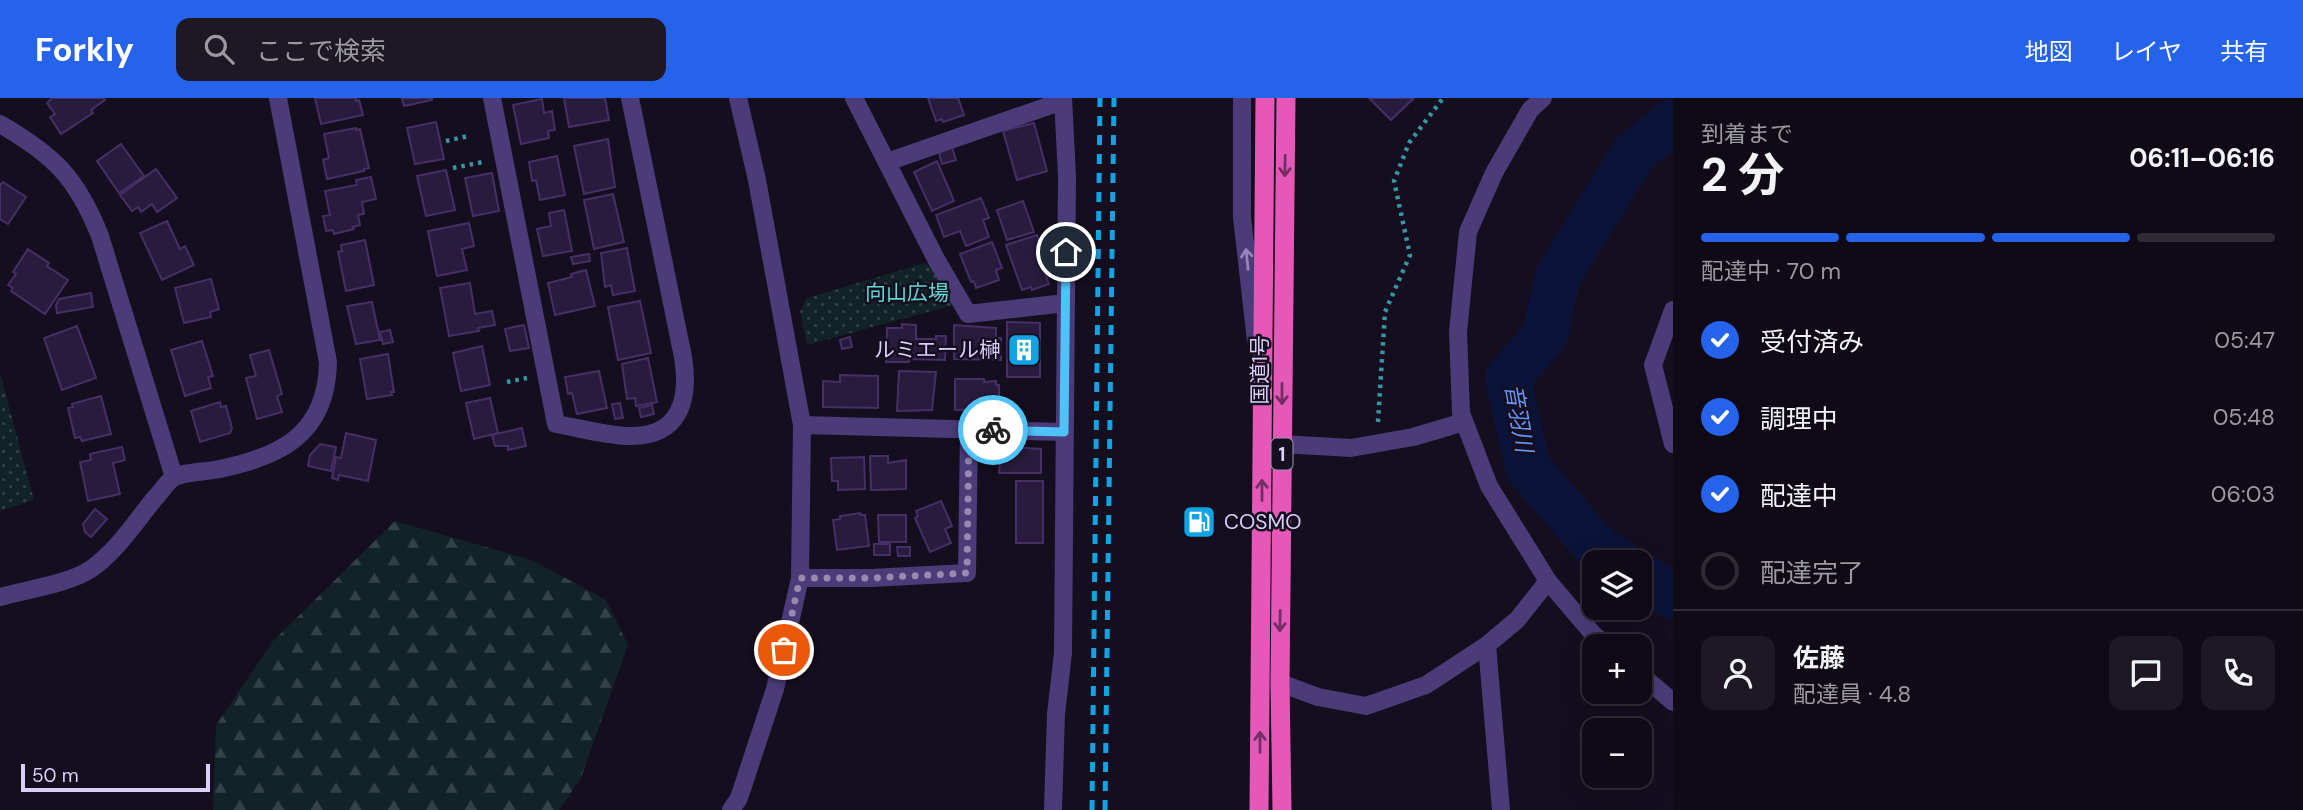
<!DOCTYPE html>
<html lang="ja">
<head>
<meta charset="utf-8">
<style>
	:root { --surface:#0f0a16; --page:#1d1823; --text:#f1f3f6; --muted:#9b9aa1; --line:#2f2b35; --accent:#2563eb }
	body { margin:0; font-family:"DM Sans","Noto Sans JP",sans-serif; background:var(--page); color:var(--text); height:100vh; display:flex; flex-direction:column; font-size:26px; white-space:nowrap }
	* { box-sizing:border-box; margin:0 }
	p { font-size:23px; color:var(--muted) }
	.icon { flex:none; width:38px; height:38px; fill:none; stroke:currentColor; stroke-width:2; stroke-linecap:round; stroke-linejoin:round }
	.map { position:relative; flex:1; overflow:hidden }
	.drawer { display:flex; flex-direction:column; background:var(--surface); width:630px }
	.drawer>* { flex:none }
	.fabs { position:absolute; left:1582px; top:452px; display:grid; gap:14px }
	.fabs a { display:grid; place-items:center; width:70px; height:70px; border-radius:14px; background:var(--surface); box-shadow:0 7px 28px #0002,0 0 0 2px var(--line); font-size:35px }
	.scale { position:absolute; left:21px; bottom:18px; width:189px; box-sizing:border-box; padding-left:7px; border:4px solid #dccefb; border-top:0; font-size:19px; line-height:24px; white-space:nowrap; color:#dccefb; -webkit-text-stroke:5px #140e1e; paint-order:stroke }
	.pin { position:absolute; display:grid; place-items:center; width:60px; height:60px; color:#fff; margin:-30px; border:4px solid #fff; border-radius:50%; box-shadow:0 2px 7px #0007 }
	.courier { position:absolute; display:grid; place-items:center; width:70px; height:70px; margin:-35px; border:5px solid #4fc3f7; border-radius:50%; background:#fff; color:#222; box-shadow:0 2px 9px #0007 }
	.summary em { font-style:normal; font-weight:700 }
	.summary div { display:flex; flex-direction:column-reverse }
	.summary { display:flex; align-items:center; justify-content:space-between; height:119px; padding:0 28px }
	h1 { font-size:46px; font-weight:700; line-height:52px }
	.bar { display:grid; grid-template-columns:repeat(4,1fr); gap:10px 7px; align-content:center; height:84px; padding:0 28px }
	.bar i { height:9px; border-radius:5px; background:var(--line) }
	.bar .on { background:var(--accent) }
	.bar p { grid-column:span 4 }
	.line { display:flex; align-items:center; gap:18px; padding:0 28px; border-top:2px solid var(--line) }
	.line div { flex:1 }
	.round { display:grid; place-items:center; flex:none; width:74px; height:74px; border-radius:14px; background:var(--page) }
	ol { padding:0 28px; list-style:none }
	li { display:flex; align-items:center; gap:21px; height:77px }
	li p { margin-inline-start:auto }
	li .icon { padding:7px; border-radius:50%; background:var(--accent); color:#fff; stroke-width:4 }
	li:last-child { color:var(--muted) }
	li i { width:38px; height:38px; border:4px solid var(--line); border-radius:50% }
	header { display:flex; align-items:center; gap:42px; box-sizing:border-box; height:98px; padding:0 35px; background:var(--accent); color:#fff }
	header strong { font-size:33px }
	nav { display:flex; gap:38px; margin-inline-start:auto; font-size:24px }
	.search { width:490px; height:63px; background:var(--page); display:flex; align-items:center; gap:18px; box-sizing:border-box; padding:0 24px; border-radius:14px; color:var(--muted); font-size:26px }
	main { display:flex; flex:1; min-height:0 }
	.map>svg:first-child { display:block }
	.forest { fill:url(#forest-firs) }
	.park { fill:url(#park-dots) }
	.lines { fill:none; stroke-linecap:round; stroke-linejoin:round }
	.river { stroke:#0c1338; stroke-width:46 }
	.building { fill:#291b3d; stroke:#462f67; stroke-width:2 }
	.path { stroke:#3696a7; stroke-width:4.5; stroke-dasharray:3.5 5; stroke-linecap:butt }
	.minor { stroke:#4b3c79; stroke-width:18 }
	.trunk { stroke:#e658b8; stroke-width:19 }
	.rail { stroke:#11a3e4; stroke-width:5; stroke-dasharray:10 9; stroke-linecap:butt }
	.oneway { stroke:#722f63 }
	.oneway2 { stroke:#9485ba }
	.done { stroke:#968bae; stroke-width:7; stroke-dasharray:0 12.6 }
	.route { stroke:#4fc3f7; stroke-width:9 }
	.labels { text-anchor:middle; stroke-width:5; stroke-linejoin:round; paint-order:stroke }
	.shield { fill:#140e1e; stroke:#a094b9; stroke-width:2 }
	.shield-label { font-size:19px; font-weight:bold; fill:#dccefb }
	.park-label { font-size:21px; fill:#60d5d0; stroke:#140e1e }
	.poi-label { font-size:21px; fill:#dccefb; stroke:#140e1e; text-anchor:end }
	.street-label { font-size:21px; fill:#dccefb; stroke:#140e1e }
	.water-label { font-size:23px; font-style:italic; fill:#6493f3; stroke:#140e1e }
</style>
</head>
<body>
<header>
<strong>Forkly</strong>
<div class="search"><svg class="icon" aria-label="search" viewBox="0 0 24 24"><circle cx="10" cy="10" r="6"/><path d="M15 15l6 6"/></svg>ここで検索</div>
<nav><a>地図</a><a>レイヤ</a><a>共有</a></nav>
</header>
<main>
<div class="map">
<svg width="1673" height="712" viewBox="0 0 1673 712">
	<defs>
		<pattern id="forest-firs" width="22" height="20" patternUnits="userSpaceOnUse" patternTransform="scale(1.75)"><rect width="22" height="20" fill="#112327"/><path d="M5 1l3.5 6h-7zM16 11l3.5 6h-7z" fill="#334247"/></pattern>
		<pattern id="park-dots" width="8" height="8" patternUnits="userSpaceOnUse" patternTransform="scale(1.75)"><rect width="8" height="8" fill="#112327"/><path d="M2 2h.1M6 6h.1" fill="none" stroke="#334247" stroke-width="1.8" stroke-linecap="round"/></pattern>
	</defs>
	<rect width="100%" height="100%" fill="#140e1e"/>
	<polygon class="forest" points="395,423 532,462 606,502 628,547 581,680 559,712 213,712 216,627 273,543"/>
	<g class="park">
		<polygon points="925,165 935,171 957,206 807,247 800,214 807,200"/>
		<polygon points="0,275 34,402 0,413"/>
	</g>
	<g class="lines">
		<g class="river">
			<polyline points="1619,464 1596,449 1528,370 1508,280 1545,238 1558,178 1634,55 1673,24"/>
			<polyline points="1640,477 1673,498"/>
		</g>
	</g>
	<g class="building">
		<polygon points="104,0 105,2 91,12 93,15 61,36 50,19 55,16 47,5 52,0"/>
		<polygon points="315,0 356,0 356,3 359,2 363,17 321,26"/>
		<polygon points="402,0 432,0 432,2 404,8"/>
		<polygon points="564,0 605,0 609,22 569,29"/>
		<polygon points="928,0 958,0 964,17 943,24 942,21 936,23"/>
		<polygon points="1369,0 1414,0 1391,22"/>
		<polygon points="542,1 544,15 552,13 555,32 548,33 549,40 521,46 513,7"/>
		<polygon points="436,24 444,61 415,66 407,30"/>
		<polygon points="1034,25 1047,73 1017,82 1003,33"/>
		<polygon points="356,30 356,32 360,31 369,70 364,71 364,73 327,81 323,62 329,60 324,36"/>
		<polygon points="608,41 615,89 584,96 574,48"/>
		<polygon points="121,46 144,78 119,95 97,63"/>
		<polygon points="951,46 956,62 942,66 938,50"/>
		<polygon points="557,58 565,97 540,102 536,82 532,83 529,64"/>
		<polygon points="937,63 954,103 932,113 914,74"/>
		<polygon points="156,71 177,100 157,114 152,106 141,114 138,109 132,113 120,97"/>
		<polygon points="446,72 455,112 426,118 417,78"/>
		<polygon points="492,75 499,113 473,118 465,80"/>
		<polygon points="371,79 376,101 362,104 364,116 358,117 360,127 353,129 354,131 334,136 333,132 326,133 323,118 330,117 325,93 357,87 356,82"/>
		<polygon points="3,84 26,99 8,126 0,121 0,87"/>
		<polygon points="613,96 624,144 594,151 584,102"/>
		<polygon points="981,100 989,120 983,122 989,139 966,148 960,133 944,139 936,117"/>
		<polygon points="1023,103 1034,134 1007,142 997,112"/>
		<polygon points="564,112 572,153 543,158 537,131 551,128 549,115"/>
		<polygon points="167,123 180,151 185,148 194,167 162,182 140,135"/>
		<polygon points="469,125 474,148 462,151 467,172 437,178 428,133"/>
		<polygon points="1037,137 1045,162 1041,164 1049,186 1032,192 1031,189 1022,192 1006,147"/>
		<polygon points="365,142 374,187 346,193 338,154 342,153 341,147"/>
		<polygon points="992,144 1002,170 996,172 999,182 976,190 974,183 971,184 960,156"/>
		<polygon points="627,150 635,193 613,197 611,187 605,189 601,155"/>
		<polygon points="28,151 49,165 47,168 68,182 45,216 11,193 13,190 8,187 16,176 13,174"/>
		<polygon points="589,156 590,163 573,166 571,159"/>
		<polygon points="586,172 595,208 555,217 548,185 572,179 571,176"/>
		<polygon points="211,181 219,211 210,214 211,219 184,225 175,190"/>
		<polygon points="470,185 475,216 492,213 495,227 478,230 479,233 449,238 440,190"/>
		<polygon points="91,195 93,209 57,215 56,207 59,201"/>
		<polygon points="640,203 651,255 618,262 608,209"/>
		<polygon points="372,204 380,242 356,246 347,208"/>
		<polygon points="1007,224 1040,225 1040,279 1007,279"/>
		<polygon points="902,226 916,227 916,241 936,241 936,238 946,238 945,262 909,261 909,264 886,264 887,230 902,230"/>
		<polygon points="524,227 529,250 510,253 505,231"/>
		<polygon points="954,227 996,230 996,240 1001,240 1001,262 954,261"/>
		<polygon points="77,228 96,280 62,292 44,240"/>
		<polygon points="390,232 393,244 383,246 380,234"/>
		<polygon points="850,239 852,249 842,251 840,242"/>
		<polygon points="202,243 213,278 208,279 211,290 185,298 171,252"/>
		<polygon points="482,248 490,287 461,293 453,255"/>
		<polygon points="269,252 282,296 277,298 282,314 257,321 246,280 256,278 250,257"/>
		<polygon points="388,256 394,294 391,294 392,297 367,301 360,261"/>
		<polygon points="648,260 657,304 636,308 635,300 627,301 622,266"/>
		<polygon points="599,273 607,310 577,316 572,295 568,296 565,279"/>
		<polygon points="899,273 936,274 932,312 897,313"/>
		<polygon points="840,277 878,278 878,310 823,309 823,283 840,284"/>
		<polygon points="955,281 984,281 984,284 996,283 996,287 999,287 999,306 985,307 985,311 955,312"/>
		<polygon points="101,298 111,336 82,343 80,339 75,340 68,310 73,309 72,306"/>
		<polygon points="490,300 498,335 474,341 466,305"/>
		<polygon points="220,304 221,309 226,308 232,330 230,335 200,344 191,313"/>
		<polygon points="620,305 623,320 615,321 612,306"/>
		<polygon points="652,307 654,316 641,319 639,310"/>
		<polygon points="522,330 526,348 508,352 508,348 495,348 492,337"/>
		<polygon points="346,335 376,342 368,383 339,377 338,382 332,380 336,359 341,360"/>
		<polygon points="320,346 336,349 331,373 308,368 310,357"/>
		<polygon points="988,348 1041,351 1041,375 999,375 1000,362 988,362"/>
		<polygon points="122,349 125,362 113,365 120,396 88,403 80,364 91,362 90,356"/>
		<polygon points="870,358 888,358 888,365 906,362 906,391 871,392"/>
		<polygon points="864,359 865,391 838,392 838,383 832,383 831,360"/>
		<rect x="1016" y="383" width="27" height="62"/>
		<polygon points="941,403 952,428 945,431 951,445 930,454 915,420 918,418 916,413"/>
		<polygon points="95,411 107,421 91,439 85,434 83,426"/>
		<polygon points="860,415 861,417 865,417 869,448 837,452 833,422 840,421 840,418"/>
		<polygon points="878,417 906,417 906,444 879,444"/>
		<rect x="874" y="446" width="16" height="11"/>
		<polygon points="897,449 910,449 910,458 898,458"/>
	</g>
	<g class="lines">
		<g class="path">
			<polyline points="446,43 468,38"/>
			<polyline points="453,70 483,64"/>
			<polyline points="507,284 527,280"/>
			<polyline points="1378,324 1385,214 1410,157 1394,83 1409,45 1443,0"/>
		</g>
		<g class="minor">
			<path d="M492,0l64,326c23,4 48,11 71,12 53,2 63,-36 56,-79l-53,-259"/>
			<polyline points="854,0 936,161 968,216 1066,205"/>
			<polyline points="1242,0 1242,119 1256,243"/>
			<polyline points="1543,0 1530,12 1494,75 1468,134 1458,234 1461,315 1489,388 1548,483 1593,536 1607,548"/>
			<path d="M0,26c54,31 77,54 100,112l74,241"/>
			<polyline points="887,64 1063,3"/>
			<polyline points="1673,212 1653,267 1673,346"/>
			<polyline points="802,327 1064,334"/>
			<polyline points="1282,346 1351,350 1413,339 1464,324"/>
			<polyline points="800,480 871,480 967,475 969,331"/>
			<path d="M0,499c25,-7 71,-14 91,-28 25,-17 45,-48 64,-71 6,-6 11,-15 18,-20 9,-6 30,-6 41,-8 65,-12 113,-35 114,-108l-50,-264"/>
			<polyline points="1640,576 1673,604"/>
			<polyline points="1280,585 1318,599 1366,608 1426,587 1487,547"/>
			<polyline points="731,712 739,700 775,591 800,480 802,327 757,82 738,0"/>
			<polyline points="1053,712 1056,616 1063,555 1067,78 1063,0"/>
			<polyline points="1501,712 1487,547 1517,522 1548,483"/>
		</g>
		<g class="trunk">
			<polyline points="1259,712 1265,0"/>
			<polyline points="1282,712 1280,585 1286,0"/>
		</g>
		<g class="rail">
			<polyline points="1092,712 1100,0"/>
			<polyline points="1105,712 1114,0"/>
		</g>
	</g>
	<defs><path id="oneway-shaft" d="M-6 0H5M1.5-3L5.5 0L1.5 3" fill="none" stroke-width="1.6" stroke-linecap="round" stroke-linejoin="round" transform="scale(1.75)"/></defs>
	<g class="oneway">
		<use href="#oneway-shaft" transform="translate(1285 68) rotate(91)"/>
		<use href="#oneway-shaft" transform="translate(1282 296) rotate(90)"/>
		<use href="#oneway-shaft" transform="translate(1262 392) rotate(-90)"/>
		<use href="#oneway-shaft" transform="translate(1280 523) rotate(91)"/>
		<use href="#oneway-shaft" transform="translate(1260 644) rotate(-90)"/>
	</g>
	<use class="oneway2" href="#oneway-shaft" transform="translate(1247 161) rotate(-96)"/>
	<g class="lines">
		<polyline class="done" points="784,552 800,480 871,480 967,475 969,331 993,332"/>
		<polyline class="route" points="993,332 1064,334 1066,154"/>
	</g>
	<defs>
		<symbol id="building-square" viewBox="-11 -11 22 22"><rect x="-9" y="-9" width="18" height="18" rx="4" fill="#11a3e4" stroke="#140e1e"/><path d="M-4-6H4V6H1V3H-1V6H-4ZM-2.5-4.3h1.7v1.8h-1.7ZM.8-4.3h1.7v1.8H.8ZM-2.5-1h1.7V.8h-1.7ZM.8-1h1.7V.8H.8Z" fill="#fff"/></symbol>
		<symbol id="fuel-square" viewBox="-11 -11 22 22"><rect x="-9" y="-9" width="18" height="18" rx="4" fill="#11a3e4" stroke="#140e1e"/><path d="M-5.5-6h7V0h2V4h1.3V-2.5L3-4.5l.8-.8L6-3V5H2.5V1h-1V6h-7ZM-4.2-4.7v3.2H.2V-4.7Z" fill="#fff"/></symbol>
	</defs>
	<g fill-rule="evenodd">
		<use href="#building-square" x="1005" y="233" width="38" height="38"/>
		<use href="#fuel-square" x="1180" y="405" width="38" height="38"/>
	</g>
	<g class="labels">
		<rect class="shield" x="1271.5" y="340.5" width="21" height="31" rx="5"/>
		<g class="shield-label">
			<text x="1282" y="363">1</text>
		</g>
		<g class="park-label">
			<text x="907" y="202">向山広場</text>
		</g>
		<g class="poi-label">
			<text x="1000" y="259">ルミエール榊</text>
			<text x="1224" y="431" text-anchor="start">COSMO</text>
		</g>
		<g class="street-label">
			<text transform="translate(1260 272) rotate(-90)" y="7">国道1号</text>
		</g>
		<g class="water-label">
			<text transform="translate(1519 320) rotate(80)" y="8">音羽川</text>
		</g>
	</g>
</svg>
<div class="fabs">
<a><svg class="icon" aria-label="layers" viewBox="0 0 24 24"><path d="M12 4l9 5-9 5-9-5zM3 14l9 5 9-5"/></svg></a>
<a>+</a>
<a>−</a>
</div>
<div class="scale">50 m</div>
<div class="pin" style="left:784px;top:552px;background:#ea580c"><svg class="icon" aria-label="bag" viewBox="0 0 24 24"><path d="M5 8h14l-1 12H6zM9 8a3 3 0 0 1 6 0"/></svg></div>
<div class="pin" style="left:1066px;top:154px;background:#1f2937"><svg class="icon" aria-label="home" viewBox="0 0 24 24"><path d="M3 11l9-7 9 7M6 9v11h12V9"/></svg></div>
<div class="courier" style="left:993px;top:332px"><svg class="icon" aria-label="bike" viewBox="0 0 24 24"><circle cx="6" cy="16" r="4"/><circle cx="18" cy="16" r="4"/><path d="M6 16l4-8h5l3 8M10 8l3 8H6M13 5h3"/></svg></div>
</div>
<section class="drawer">
<div class="summary"><div><h1>2 分</h1><p>到着まで</p></div><em>06:11–06:16</em></div>
<div class="bar"><i class="on"></i><i class="on"></i><i class="on"></i><i></i><p>配達中 · 70 m</p></div>
<ol>
<li><svg class="icon" aria-label="check" viewBox="0 0 24 24"><path d="M5 12l5 5 9-10"/></svg>受付済み<p>05:47</p></li>
<li><svg class="icon" aria-label="check" viewBox="0 0 24 24"><path d="M5 12l5 5 9-10"/></svg>調理中<p>05:48</p></li>
<li><svg class="icon" aria-label="check" viewBox="0 0 24 24"><path d="M5 12l5 5 9-10"/></svg>配達中<p>06:03</p></li>
<li><i></i>配達完了</li>
</ol>
<div class="line" style="height:126px"><a class="round"><svg class="icon" aria-label="person" viewBox="0 0 24 24"><circle cx="12" cy="8" r="4"/><path d="M4 21q1-7 8-7t8 7"/></svg></a><div><b>佐藤</b><p>配達員 · 4.8</p></div><a class="round"><svg class="icon" aria-label="chat" viewBox="0 0 24 24"><path d="M4 5h16v11H9l-5 4z"/></svg></a><a class="round"><svg class="icon" aria-label="phone" viewBox="0 0 24 24"><path d="M5 4h4l2 5-3 2q2 4 5 5l2-3 5 2v4C11 20 4 13 5 4z"/></svg></a></div>
</section>
</main>
</body>
</html>
